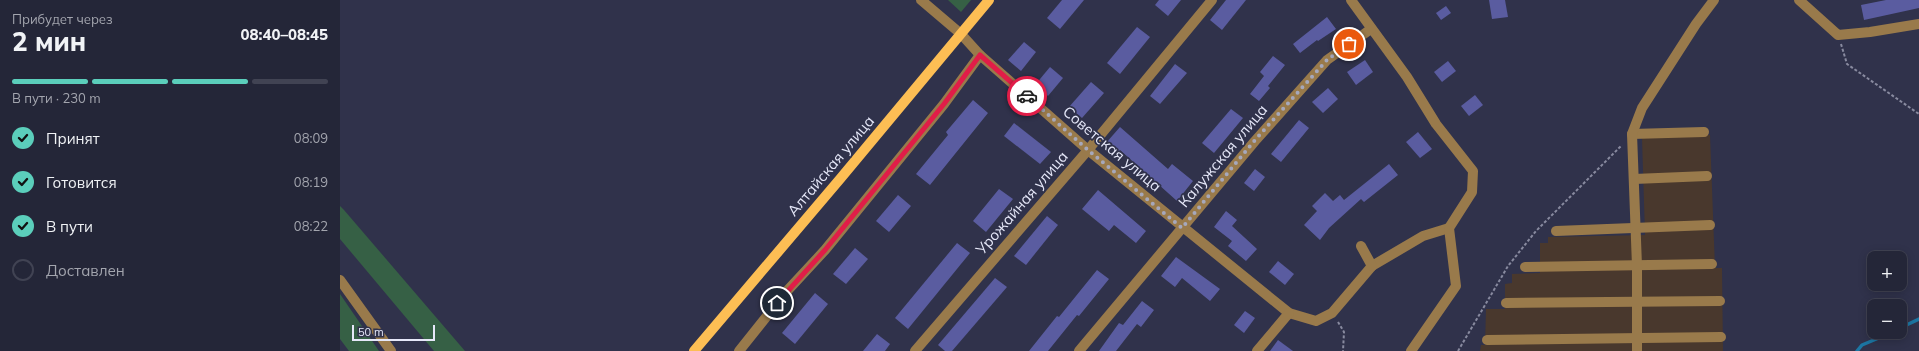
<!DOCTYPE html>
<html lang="ru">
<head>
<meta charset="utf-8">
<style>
	:root { --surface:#242638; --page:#2c2e40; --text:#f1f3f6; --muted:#a3a5ae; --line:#414353; --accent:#5bcebb }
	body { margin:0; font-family:Mulish,sans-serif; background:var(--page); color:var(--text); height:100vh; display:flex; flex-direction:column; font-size:15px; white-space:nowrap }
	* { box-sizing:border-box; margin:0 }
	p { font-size:13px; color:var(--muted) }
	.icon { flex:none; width:22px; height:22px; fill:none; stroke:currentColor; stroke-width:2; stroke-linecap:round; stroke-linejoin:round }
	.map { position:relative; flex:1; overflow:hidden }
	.drawer { display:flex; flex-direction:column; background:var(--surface); width:340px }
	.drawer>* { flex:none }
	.controls { position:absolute; left:1527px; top:251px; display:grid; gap:8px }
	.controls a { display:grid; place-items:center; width:40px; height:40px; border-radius:8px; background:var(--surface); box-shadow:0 2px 10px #0003,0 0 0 1px var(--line); font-size:20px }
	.scale { position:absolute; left:12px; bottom:10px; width:83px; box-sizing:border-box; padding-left:4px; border:2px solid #e6e8f9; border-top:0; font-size:11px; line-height:14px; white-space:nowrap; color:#e6e8f9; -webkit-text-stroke:3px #30324b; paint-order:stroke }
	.pin { position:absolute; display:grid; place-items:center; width:34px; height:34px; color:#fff; margin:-17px; border:2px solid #fff; border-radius:50%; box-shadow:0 1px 4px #0007 }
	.courier { position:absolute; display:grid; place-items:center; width:40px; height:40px; margin:-20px; border:3px solid #e11d48; border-radius:50%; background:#fff; color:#222; box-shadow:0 1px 5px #0007 }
	.headline em { font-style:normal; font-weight:800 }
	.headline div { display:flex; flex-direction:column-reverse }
	.headline { display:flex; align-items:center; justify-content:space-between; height:68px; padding:0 12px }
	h1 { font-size:26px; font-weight:800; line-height:30px }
	.bar { display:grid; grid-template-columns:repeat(4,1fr); gap:6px 4px; align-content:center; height:48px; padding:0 12px }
	.bar i { height:5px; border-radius:3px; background:var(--line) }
	.bar .on { background:var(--accent) }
	.bar p { grid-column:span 4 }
	ol { padding:0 12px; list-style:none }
	li { display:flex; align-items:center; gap:12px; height:44px }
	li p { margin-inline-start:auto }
	li .icon { padding:4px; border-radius:50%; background:var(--accent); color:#111; stroke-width:4 }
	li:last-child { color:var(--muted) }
	li i { width:22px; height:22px; border:2px solid var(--line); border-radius:50% }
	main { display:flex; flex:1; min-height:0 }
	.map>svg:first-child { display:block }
	.industrial { fill:#49382d }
	.green { fill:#366045 }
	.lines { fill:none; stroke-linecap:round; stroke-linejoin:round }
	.stream { stroke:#1c76a3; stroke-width:3.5 }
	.building { fill:#5a5ca0 }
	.path { stroke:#888a9f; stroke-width:2; stroke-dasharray:3 2; stroke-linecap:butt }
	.minor { stroke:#997a4b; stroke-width:10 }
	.major { stroke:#fdbe54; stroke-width:10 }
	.done { stroke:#a6a8bc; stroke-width:4; stroke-dasharray:0 7.2 }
	.route { stroke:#e11d48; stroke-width:5 }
	.labels { text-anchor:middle; stroke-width:3.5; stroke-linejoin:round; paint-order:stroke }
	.street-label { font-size:15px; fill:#e6e8f9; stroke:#30324b }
</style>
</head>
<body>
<main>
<section class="drawer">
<div class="headline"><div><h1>2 мин</h1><p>Прибудет через</p></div><em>08:40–08:45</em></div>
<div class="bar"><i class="on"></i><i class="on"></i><i class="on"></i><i></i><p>В пути · 230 m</p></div>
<ol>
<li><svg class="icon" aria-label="check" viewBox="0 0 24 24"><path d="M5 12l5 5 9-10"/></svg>Принят<p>08:09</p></li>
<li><svg class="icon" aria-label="check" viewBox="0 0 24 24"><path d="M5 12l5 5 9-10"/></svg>Готовится<p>08:19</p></li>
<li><svg class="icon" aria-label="check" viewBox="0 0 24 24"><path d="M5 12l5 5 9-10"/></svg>В пути<p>08:22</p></li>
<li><i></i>Доставлен</li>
</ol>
</section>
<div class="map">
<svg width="1579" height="351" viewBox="0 0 1579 351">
	<rect width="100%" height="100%" fill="#30324b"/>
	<polygon class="industrial" points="1370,135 1375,268 1382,268 1383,351 1140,351 1141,345 1145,345 1146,309 1165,309 1165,284 1172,283 1172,274 1200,273 1200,243 1208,243 1208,237 1305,235 1302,138"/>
	<g class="green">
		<polygon points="608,0 631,0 621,12"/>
		<polygon points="0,206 4,210 125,351 94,351 0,239"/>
		<polygon points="0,294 39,351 9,351 0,339"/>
	</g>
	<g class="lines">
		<g class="stream">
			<polyline points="1560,328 1579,319"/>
			<polyline points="1517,351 1522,345 1553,332"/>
		</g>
	</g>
	<g class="building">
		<polygon points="722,0 744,0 720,29 707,18"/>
		<polygon points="819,0 841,0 828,16 815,5"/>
		<polygon points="886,0 906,0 882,30 870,20"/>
		<polygon points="1149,0 1165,0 1168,17 1152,19"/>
		<polygon points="1546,0 1579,0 1579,8 1524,20 1521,5"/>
		<polygon points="1106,6 1111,13 1101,20 1096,13"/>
		<polygon points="987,17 996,29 978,41 977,40 960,53 953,44"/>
		<polygon points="797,27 810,37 780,74 767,63"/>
		<polygon points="684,42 696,52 681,71 668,60"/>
		<polygon points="933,56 945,65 928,86 930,88 919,101 910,94 924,76 920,72"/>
		<polygon points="1025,60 1033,72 1016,85 1007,72"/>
		<polygon points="1108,61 1116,71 1102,82 1094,72"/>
		<polygon points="835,64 847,73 820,104 810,96"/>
		<polygon points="710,67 723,78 708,96 695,85"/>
		<polygon points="751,82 764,93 742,118 729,107"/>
		<polygon points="988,88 998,99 983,113 972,102"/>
		<polygon points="1135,95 1143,105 1129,116 1121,106"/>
		<polygon points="633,100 648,113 590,185 576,174 608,135 606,132"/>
		<polygon points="891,109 903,118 874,153 862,143"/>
		<polygon points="959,120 969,128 941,162 931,154"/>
		<polygon points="674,123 711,152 700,164 664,136"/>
		<polygon points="780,127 828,169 832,164 853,181 837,201 780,150 778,153 766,143"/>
		<polygon points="1078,132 1092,149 1080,158 1066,142"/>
		<polygon points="1049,164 1058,175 1024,202 1021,199 989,228 980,240 964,225 977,211 972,206 985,193 993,201 1000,195 1004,200"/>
		<polygon points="915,169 925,177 914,191 904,183"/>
		<polygon points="659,189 673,199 646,232 633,221"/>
		<polygon points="758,190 806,231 796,243 774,225 769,231 742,209"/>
		<polygon points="558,195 571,206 549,232 536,221"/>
		<polygon points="886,211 897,220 892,226 917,249 906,261 888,246 892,241 874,227"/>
		<polygon points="707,216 718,225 686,265 674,256"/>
		<polygon points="617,243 630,253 568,329 555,318"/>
		<polygon points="515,248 528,259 506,284 493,274"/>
		<polygon points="836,257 880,289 870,301 842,278 835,287 821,276"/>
		<polygon points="938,261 954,274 945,285 929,272"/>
		<polygon points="757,270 769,279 739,316 737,315 708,351 689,351 717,316 719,317"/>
		<polygon points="655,278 667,287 612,351 605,351 598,345"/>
		<polygon points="475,293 488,304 455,344 442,333"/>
		<polygon points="802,301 814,310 801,327 797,324 776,351 759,351 779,323 783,325"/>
		<polygon points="905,311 915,318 904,333 894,325"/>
		<polygon points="537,334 550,344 545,351 523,351"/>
		<polygon points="938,340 953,351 930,351"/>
	</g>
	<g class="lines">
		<g class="path">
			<polyline points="1501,44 1507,64 1579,114"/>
			<polyline points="998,322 1004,332 1003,351"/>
			<polyline points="1118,351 1168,266 1196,231 1282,145"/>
		</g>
		<g class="minor">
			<polyline points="581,0 621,34 640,55 748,150 949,313 976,321 992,313 1032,266 1083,236 1109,228"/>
			<polyline points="1011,0 1067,77 1096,124 1133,171 1132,192 1109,228 1116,286 1071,351"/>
			<polyline points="1459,0 1498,35 1530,32 1579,24"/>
			<polyline points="1292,134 1364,132"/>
			<polyline points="1294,179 1367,176"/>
			<polyline points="1216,231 1370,225"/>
			<polyline points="1021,246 1032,266"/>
			<polyline points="1185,267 1372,264"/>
			<polyline points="0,280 51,351"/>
			<polyline points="1166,303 1380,301"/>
			<polyline points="1147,340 1381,337"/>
			<polyline points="399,351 447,291 485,250 604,104 640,55"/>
			<polyline points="575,351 748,150 872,0"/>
			<polyline points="739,351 915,141 987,60 1031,29"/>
			<polyline points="917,351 949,313"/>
			<polyline points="1297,351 1297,266 1292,134 1302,108 1356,24 1374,0"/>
		</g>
		<polyline class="major" points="354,351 500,179 649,0"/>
	</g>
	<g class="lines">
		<polyline class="done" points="687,96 748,150 842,228 915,140 987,60 1009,44"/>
		<polyline class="route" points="437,303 485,250 604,104 640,55 687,96"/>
	</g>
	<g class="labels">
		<g class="street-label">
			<text transform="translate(772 149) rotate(40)" y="5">Советская улица</text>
			<text transform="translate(883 156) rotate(-50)" y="5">Калужская улица</text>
			<text transform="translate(491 166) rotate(-50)" y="5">Алтайская улица</text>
			<text transform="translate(682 203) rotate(-49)" y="5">Урожайная улица</text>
		</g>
	</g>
</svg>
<div class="controls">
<a>+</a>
<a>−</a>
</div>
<div class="scale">50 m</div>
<div class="pin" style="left:1009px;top:44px;background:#ea580c"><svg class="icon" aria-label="bag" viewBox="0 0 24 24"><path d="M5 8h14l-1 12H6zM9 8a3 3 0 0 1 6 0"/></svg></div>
<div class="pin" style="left:437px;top:303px;background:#1f2937"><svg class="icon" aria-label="home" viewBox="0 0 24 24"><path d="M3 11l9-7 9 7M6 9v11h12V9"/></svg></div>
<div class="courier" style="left:687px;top:96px"><svg class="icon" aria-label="car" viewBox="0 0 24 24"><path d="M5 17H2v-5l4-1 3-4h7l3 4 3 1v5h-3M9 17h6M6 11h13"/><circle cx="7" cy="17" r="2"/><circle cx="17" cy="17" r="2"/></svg></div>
</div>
</main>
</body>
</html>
